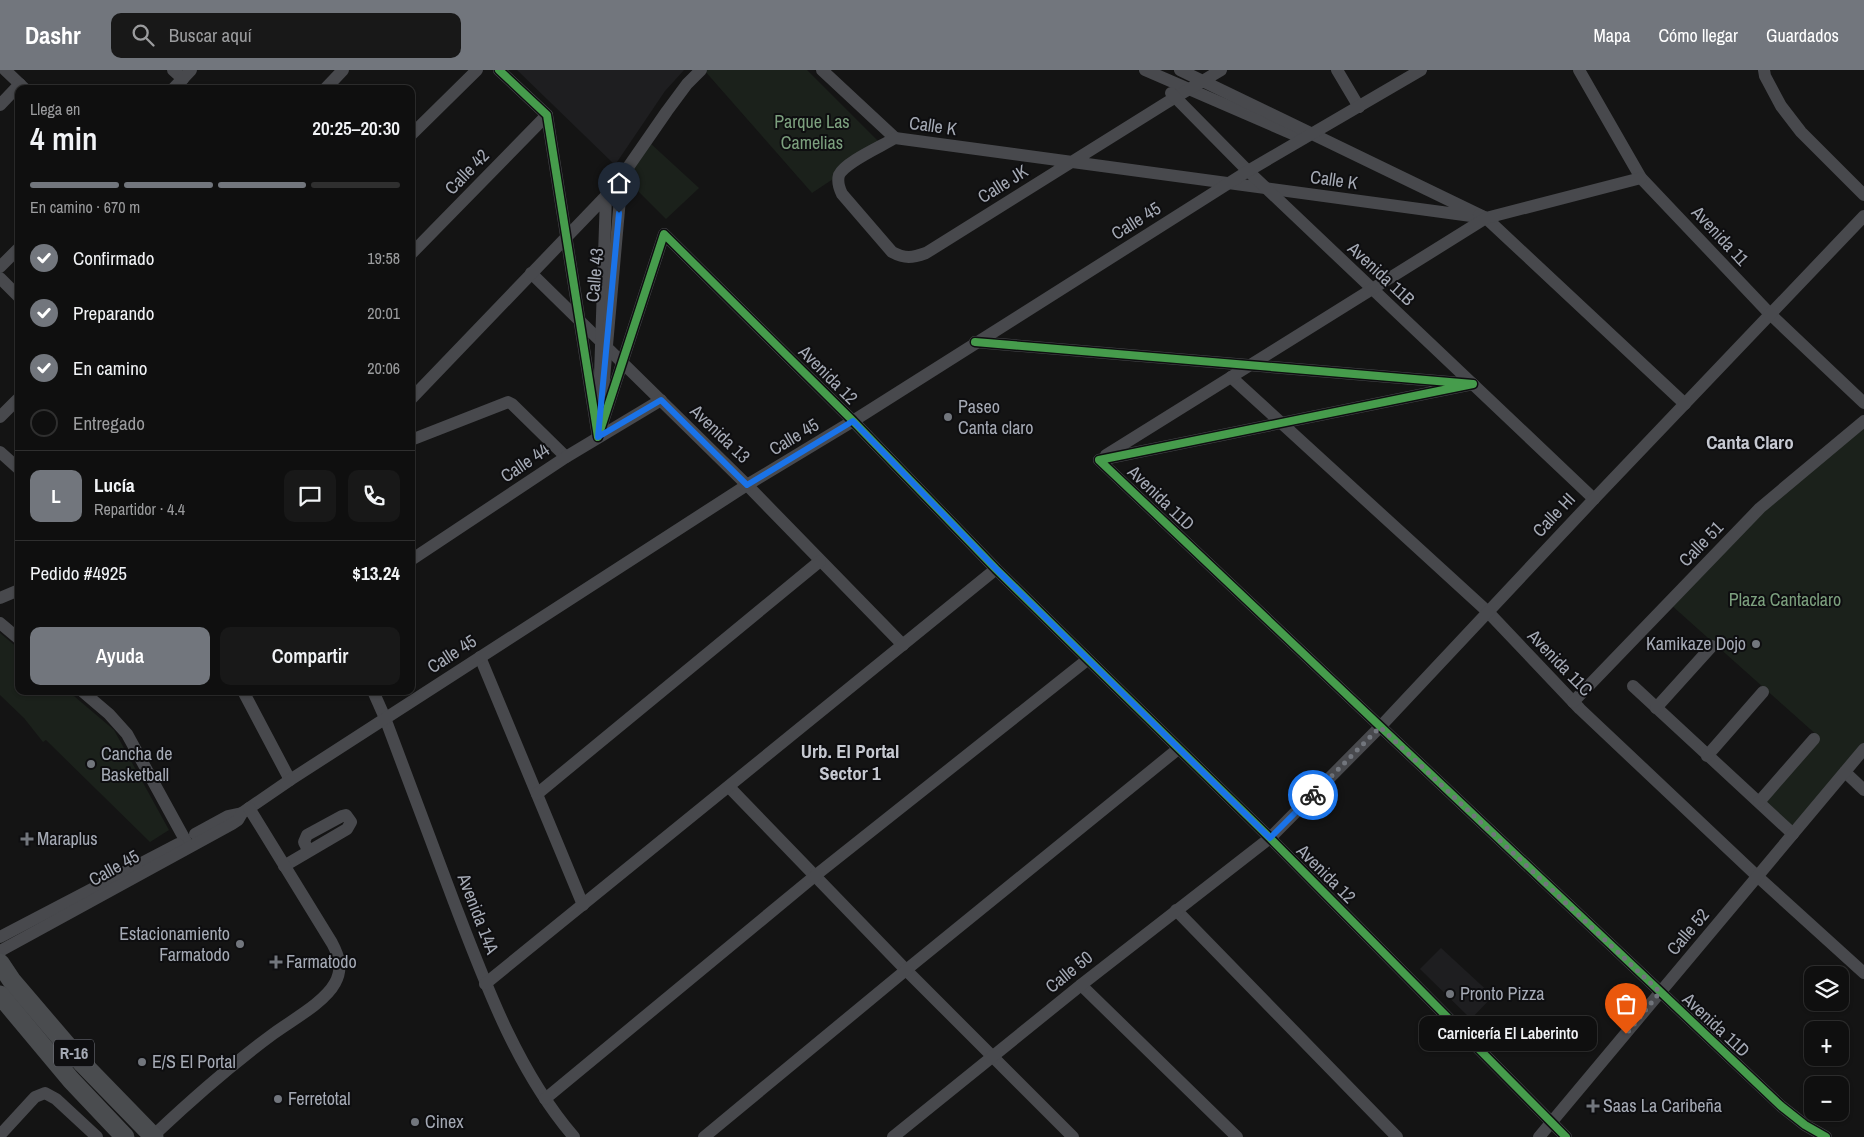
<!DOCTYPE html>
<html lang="es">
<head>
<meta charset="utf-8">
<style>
	:root { --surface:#0f0f0f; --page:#181818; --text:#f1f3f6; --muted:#9b9c9e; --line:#2f2f2f; --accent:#72767d }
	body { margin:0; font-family:"Archivo Narrow",sans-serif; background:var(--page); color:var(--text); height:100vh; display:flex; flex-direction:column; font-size:19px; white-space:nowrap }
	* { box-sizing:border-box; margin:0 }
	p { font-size:16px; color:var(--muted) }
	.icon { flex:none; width:28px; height:28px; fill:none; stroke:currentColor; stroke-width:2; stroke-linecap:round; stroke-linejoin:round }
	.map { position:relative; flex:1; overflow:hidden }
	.side { position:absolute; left:15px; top:15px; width:400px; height:610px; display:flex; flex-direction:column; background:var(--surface); border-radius:10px; box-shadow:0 1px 4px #0004,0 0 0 1px var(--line) }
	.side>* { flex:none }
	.buttons { position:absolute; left:1804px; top:896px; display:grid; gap:10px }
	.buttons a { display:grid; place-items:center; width:45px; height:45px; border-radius:10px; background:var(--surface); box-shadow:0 1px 4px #0004,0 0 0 1px var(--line); font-size:25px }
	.pin { position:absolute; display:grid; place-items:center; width:42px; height:42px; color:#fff; margin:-51px -21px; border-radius:50% 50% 50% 0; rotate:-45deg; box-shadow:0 0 5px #0007 }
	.pin .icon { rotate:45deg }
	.courier { position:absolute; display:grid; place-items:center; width:50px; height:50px; margin:-25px; border:4px solid #1a73e8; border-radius:50%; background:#fff; color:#222; box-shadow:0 1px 6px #0007 }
	.bubble { position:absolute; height:35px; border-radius:10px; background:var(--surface); box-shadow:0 1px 4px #0004,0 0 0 1px var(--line); font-size:16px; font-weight:600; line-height:35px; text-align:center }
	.summary em { font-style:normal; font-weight:600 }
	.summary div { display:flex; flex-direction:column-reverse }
	.summary { display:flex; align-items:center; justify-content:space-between; height:85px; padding:0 15px }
	h1 { font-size:32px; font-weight:600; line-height:38px }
	.bar { display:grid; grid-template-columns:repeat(4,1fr); gap:8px 5px; align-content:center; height:60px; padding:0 15px }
	.bar i { height:6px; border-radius:4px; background:var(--line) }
	.bar .selected { background:var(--accent) }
	.bar p { grid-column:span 4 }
	.line { display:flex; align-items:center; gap:12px; padding:0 15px; border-top:1px solid var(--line) }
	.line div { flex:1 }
	.round { display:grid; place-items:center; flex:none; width:52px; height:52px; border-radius:10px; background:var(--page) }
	ol { padding:0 15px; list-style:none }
	li { display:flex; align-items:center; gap:15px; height:55px }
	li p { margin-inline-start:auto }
	li .icon { padding:5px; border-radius:50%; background:var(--accent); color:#fff; stroke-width:4 }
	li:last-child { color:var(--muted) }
	li i { width:28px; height:28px; border:2px solid var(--line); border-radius:50% }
	.action { display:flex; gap:10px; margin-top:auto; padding:10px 15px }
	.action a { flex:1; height:58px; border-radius:10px; background:var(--accent); color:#fff; font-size:20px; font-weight:600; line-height:58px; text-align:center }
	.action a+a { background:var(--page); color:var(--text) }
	header { display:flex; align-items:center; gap:30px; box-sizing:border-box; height:70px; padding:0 25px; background:var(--accent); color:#fff }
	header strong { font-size:24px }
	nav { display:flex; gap:28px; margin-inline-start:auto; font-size:18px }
	.search { width:350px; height:45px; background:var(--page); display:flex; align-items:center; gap:12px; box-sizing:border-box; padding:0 18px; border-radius:10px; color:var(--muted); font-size:19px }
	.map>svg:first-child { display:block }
	.built { fill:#1e1e20 }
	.green { fill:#1b211b }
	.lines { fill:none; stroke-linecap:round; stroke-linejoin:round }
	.minor { stroke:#48494d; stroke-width:12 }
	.primary { stroke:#4a4c4f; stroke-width:19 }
	.cycleway-casing { stroke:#0e0e10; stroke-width:11 }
	.cycleway { stroke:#469c4c; stroke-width:8 }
	.done { stroke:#72767d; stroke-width:5; stroke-dasharray:0 9 }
	.route { stroke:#1a73e8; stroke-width:6 }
	.poi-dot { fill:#72767d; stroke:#0e0e10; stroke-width:2 }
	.labels { text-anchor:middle; stroke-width:4; stroke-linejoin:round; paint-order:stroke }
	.shield { fill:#0e0e10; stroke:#787b84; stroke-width:1 }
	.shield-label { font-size:16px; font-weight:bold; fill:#a5aab5 }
	.park-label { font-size:18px; fill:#7ca07e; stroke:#0e0e10 }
	.street-label { font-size:18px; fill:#a5aab5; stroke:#0e0e10 }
	.poi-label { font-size:18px; fill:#a5aab5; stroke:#0e0e10; text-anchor:start }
	.neighbourhood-label { font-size:19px; font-weight:bold; fill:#c6c9d1; stroke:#0e0e10 }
</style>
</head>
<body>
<header>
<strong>Dashr</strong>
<div class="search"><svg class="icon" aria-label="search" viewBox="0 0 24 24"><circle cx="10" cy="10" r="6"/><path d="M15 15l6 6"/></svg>Buscar aquí</div>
<nav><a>Mapa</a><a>Cómo llegar</a><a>Guardados</a></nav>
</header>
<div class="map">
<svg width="1864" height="1067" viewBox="0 0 1864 1067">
	<rect width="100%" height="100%" fill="#141414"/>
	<g class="built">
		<polygon points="517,0 684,0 665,21 615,95"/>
		<polygon points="1441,878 1493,926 1471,949 1420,899"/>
	</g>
	<g class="green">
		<polygon points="704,0 807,0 883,76 812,123"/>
		<polygon points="650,73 699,118 666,149 625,108"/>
		<polygon points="1864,353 1864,676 1792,760 1762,732 1819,667 1670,534 1762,440"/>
		<polygon points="0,563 19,579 19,621 68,621 114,660 169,760 150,772 46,670 43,672 24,648 0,625"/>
	</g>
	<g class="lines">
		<g class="minor">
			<polyline points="5,0 25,19"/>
			<polyline points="173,0 183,9"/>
			<polyline points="499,0 547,45 598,367 664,164 853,351 996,499 1270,768 1566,1067"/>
			<polyline points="822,0 895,68"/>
			<polyline points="1145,0 1302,68"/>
			<path d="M1180,0l306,148 -591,-80c-13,8 -50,24 -56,37 -2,7 0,13 3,19l50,58c13,7 20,6 34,1l240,-150 55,-33"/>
			<polyline points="1337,0 1359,37"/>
			<polyline points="1579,0 1641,108 1771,245 1864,333"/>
			<polyline points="1764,0 1765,6 1781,36 1801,62 1864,125"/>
			<polyline points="173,19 191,0"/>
			<polyline points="325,19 343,0"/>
			<polyline points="1171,23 1248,101 1594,429"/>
			<polyline points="0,35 20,14"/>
			<polyline points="411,65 477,0"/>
			<polyline points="1479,145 1486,148 1685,334"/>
			<polyline points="411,184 547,45"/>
			<polyline points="0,197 19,178"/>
			<polyline points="531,203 747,415 903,575"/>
			<polyline points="0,208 19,227"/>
			<polyline points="975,272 1473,314 1099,390 1781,1036 1805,1055 1826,1067"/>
			<polyline points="1231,307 1488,542 1580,639 1757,806 1864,903"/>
			<polyline points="411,329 606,126 599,336"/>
			<polyline points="601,343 622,106 667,41 687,14 701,0"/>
			<polyline points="0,347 19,328"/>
			<polyline points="411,370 508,332 512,334 566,387"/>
			<polyline points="0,382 19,399"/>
			<polyline points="1106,385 1486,148 1641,108"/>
			<polyline points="411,490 566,387 661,330"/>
			<polyline points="0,528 19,520"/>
			<polyline points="0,553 19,569"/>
			<polyline points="480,587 583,835"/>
			<polyline points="1633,616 1793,764"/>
			<polyline points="82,621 109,644 127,664 189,777"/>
			<polyline points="243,621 290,710"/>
			<path d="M373,621l12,27c23,62 46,123 69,184 31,81 63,169 120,235"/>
			<polyline points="1573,632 1760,438 1864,351"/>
			<polyline points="1656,638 1712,576"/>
			<polyline points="1707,686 1763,622"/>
			<polyline points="1845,702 1864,720"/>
			<polyline points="729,717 906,900 1073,1067"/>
			<polyline points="537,724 820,491"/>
			<polyline points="1759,732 1814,669"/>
			<polyline points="195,764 228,746 242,743"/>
			<polyline points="284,796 347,759 351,752 346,745 342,746 307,765 304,772 308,780"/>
			<polyline points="1176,840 1397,1067"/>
			<polyline points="0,867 178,774"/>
			<polyline points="0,881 232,754 238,750 242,743 290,710 747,415 853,351 1248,101 1421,0"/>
			<polyline points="485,914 996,499"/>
			<polyline points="1081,915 1237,1067"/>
			<polyline points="545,1029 816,805 1087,590"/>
			<polyline points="0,1065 35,1027 45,1023 56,1029 97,1067"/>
			<path d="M153,1066c38,-36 78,-71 120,-102 19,-14 51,-31 62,-51 8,-14 4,-27 -3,-40l-83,-135"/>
			<polyline points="704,1067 906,900 1178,679"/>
			<polyline points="893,1067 1081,915 1270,768 1380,657 1594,429 1864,146"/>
			<polyline points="1539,1067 1864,679"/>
		</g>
		<g class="primary">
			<polyline points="0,893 12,911 83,994 154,1067"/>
			<polyline points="0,925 71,1010 125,1067"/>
		</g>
		<defs>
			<g id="cycleway">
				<polyline points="499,0 547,45 598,367 664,164 853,351 996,499 1270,768 1566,1067"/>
				<polyline points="975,272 1473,314 1099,390 1781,1036 1805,1055 1826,1067"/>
			</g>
		</defs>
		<use href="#cycleway" class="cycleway-casing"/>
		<use href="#cycleway" class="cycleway"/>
	</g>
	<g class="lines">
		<polyline class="done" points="1313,725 1380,657 1660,922 1626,964"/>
		<polyline class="route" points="619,143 598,367 661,330 747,415 853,351 996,499 1270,768 1313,725"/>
	</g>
	<g class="poi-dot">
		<circle cx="948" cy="347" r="5"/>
		<circle cx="1756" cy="574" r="5"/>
		<circle cx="91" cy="694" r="5"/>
		<path d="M24.5 761.5h5v5h5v5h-5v5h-5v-5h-5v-5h5z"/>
		<circle cx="240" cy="874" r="5"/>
		<path d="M273.5 884.5h5v5h5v5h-5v5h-5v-5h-5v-5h5z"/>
		<circle cx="1450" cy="924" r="5"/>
		<circle cx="142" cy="992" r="5"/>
		<circle cx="278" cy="1029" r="5"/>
		<path d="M1590.5 1028.5h5v5h5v5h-5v5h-5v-5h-5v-5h5z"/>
		<circle cx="415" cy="1052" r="5"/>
	</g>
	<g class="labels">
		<rect class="shield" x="54" y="969.5" width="40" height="27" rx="4"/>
		<g class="shield-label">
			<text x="74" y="989">R-16</text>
		</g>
		<g class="park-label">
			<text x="812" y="58">Parque Las<tspan x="812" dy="21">Camelias</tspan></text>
			<text x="1785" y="536">Plaza Cantaclaro</text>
		</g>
		<g class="street-label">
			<text transform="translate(933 56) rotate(8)" y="6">Calle K</text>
			<text transform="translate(467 102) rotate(-46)" y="6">Calle 42</text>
			<text transform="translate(1334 110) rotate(8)" y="6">Calle K</text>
			<text transform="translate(1003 114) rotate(-32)" y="6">Calle JK</text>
			<text transform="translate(1136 151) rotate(-32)" y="6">Calle 45</text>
			<text transform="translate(1720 166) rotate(47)" y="6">Avenida 11</text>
			<text transform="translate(1381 204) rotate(43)" y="6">Avenida 11B</text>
			<text transform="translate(595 205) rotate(-85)" y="6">Calle 43</text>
			<text transform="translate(828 305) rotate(45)" y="6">Avenida 12</text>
			<text transform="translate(720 364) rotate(44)" y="6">Avenida 13</text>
			<text transform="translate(794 367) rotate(-31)" y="6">Calle 45</text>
			<text transform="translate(525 393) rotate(-34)" y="6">Calle 44</text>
			<text transform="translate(1161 428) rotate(44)" y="6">Avenida 11D</text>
			<text transform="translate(1554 445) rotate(-47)" y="6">Calle HI</text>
			<text transform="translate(1701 474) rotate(-46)" y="6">Calle 51</text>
			<text transform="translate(452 584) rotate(-33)" y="6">Calle 45</text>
			<text transform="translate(1560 593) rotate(46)" y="6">Avenida 11C</text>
			<text transform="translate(114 798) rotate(-29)" y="6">Calle 45</text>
			<text transform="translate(1326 804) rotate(45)" y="6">Avenida 12</text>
			<text transform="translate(478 844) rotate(69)" y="6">Avenida 14A</text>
			<text transform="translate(1688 862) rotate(-50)" y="6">Calle 52</text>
			<text transform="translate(1069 902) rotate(-39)" y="6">Calle 50</text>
			<text transform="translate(1716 955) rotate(43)" y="6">Avenida 11D</text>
		</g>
		<g class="poi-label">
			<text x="958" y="343">Paseo<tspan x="958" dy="21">Canta claro</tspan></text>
			<text x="1746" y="580" text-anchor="end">Kamikaze Dojo</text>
			<text x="101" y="690">Cancha de<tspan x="101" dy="21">Basketball</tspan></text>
			<text x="37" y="775">Maraplus</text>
			<text x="230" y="870" text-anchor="end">Estacionamiento<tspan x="230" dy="21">Farmatodo</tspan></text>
			<text x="286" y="898">Farmatodo</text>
			<text x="1460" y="930">Pronto Pizza</text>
			<text x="152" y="998">E/S El Portal</text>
			<text x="288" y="1035">Ferretotal</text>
			<text x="1603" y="1042">Saas La Caribeña</text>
			<text x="425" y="1058">Cinex</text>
		</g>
		<g class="neighbourhood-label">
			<text x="1750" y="379">Canta Claro</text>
			<text x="850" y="688">Urb. El Portal<tspan x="850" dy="22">Sector 1</tspan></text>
		</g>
	</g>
</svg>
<div class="buttons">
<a><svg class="icon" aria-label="layers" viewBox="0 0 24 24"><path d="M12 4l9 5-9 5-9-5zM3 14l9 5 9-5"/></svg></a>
<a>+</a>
<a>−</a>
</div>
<div class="pin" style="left:1626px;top:964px;background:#ea580c"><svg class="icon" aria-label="bag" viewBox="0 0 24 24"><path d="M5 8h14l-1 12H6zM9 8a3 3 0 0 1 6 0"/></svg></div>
<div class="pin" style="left:619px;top:143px;background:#1f2937"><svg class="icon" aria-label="home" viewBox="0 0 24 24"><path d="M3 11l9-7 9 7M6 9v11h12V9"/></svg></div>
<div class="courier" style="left:1313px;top:725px"><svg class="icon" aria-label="bike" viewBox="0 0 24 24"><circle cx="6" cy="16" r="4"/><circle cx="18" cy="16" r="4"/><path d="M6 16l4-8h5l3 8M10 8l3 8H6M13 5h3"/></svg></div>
<div class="bubble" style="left:1419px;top:946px;width:178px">Carnicería El Laberinto</div>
<section class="side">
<div class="summary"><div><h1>4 min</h1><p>Llega en</p></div><em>20:25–20:30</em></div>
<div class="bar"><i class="selected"></i><i class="selected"></i><i class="selected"></i><i></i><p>En camino · 670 m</p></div>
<ol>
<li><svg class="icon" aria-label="check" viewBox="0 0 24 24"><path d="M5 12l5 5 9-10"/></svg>Confirmado<p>19:58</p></li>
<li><svg class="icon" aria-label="check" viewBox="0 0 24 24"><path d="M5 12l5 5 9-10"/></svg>Preparando<p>20:01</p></li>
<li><svg class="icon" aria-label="check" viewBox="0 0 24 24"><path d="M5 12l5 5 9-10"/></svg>En camino<p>20:06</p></li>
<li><i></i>Entregado</li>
</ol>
<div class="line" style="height:90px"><b class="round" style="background:var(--accent);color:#fff">L</b><div><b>Lucía</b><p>Repartidor · 4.4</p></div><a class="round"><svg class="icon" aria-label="chat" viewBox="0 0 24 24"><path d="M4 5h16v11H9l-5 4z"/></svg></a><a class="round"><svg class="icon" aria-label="phone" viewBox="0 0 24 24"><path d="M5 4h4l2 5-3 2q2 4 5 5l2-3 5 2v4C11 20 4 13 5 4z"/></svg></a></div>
<div class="line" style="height:65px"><div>Pedido #4925</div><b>$13.24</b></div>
<div class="action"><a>Ayuda</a><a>Compartir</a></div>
</section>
</div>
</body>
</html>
